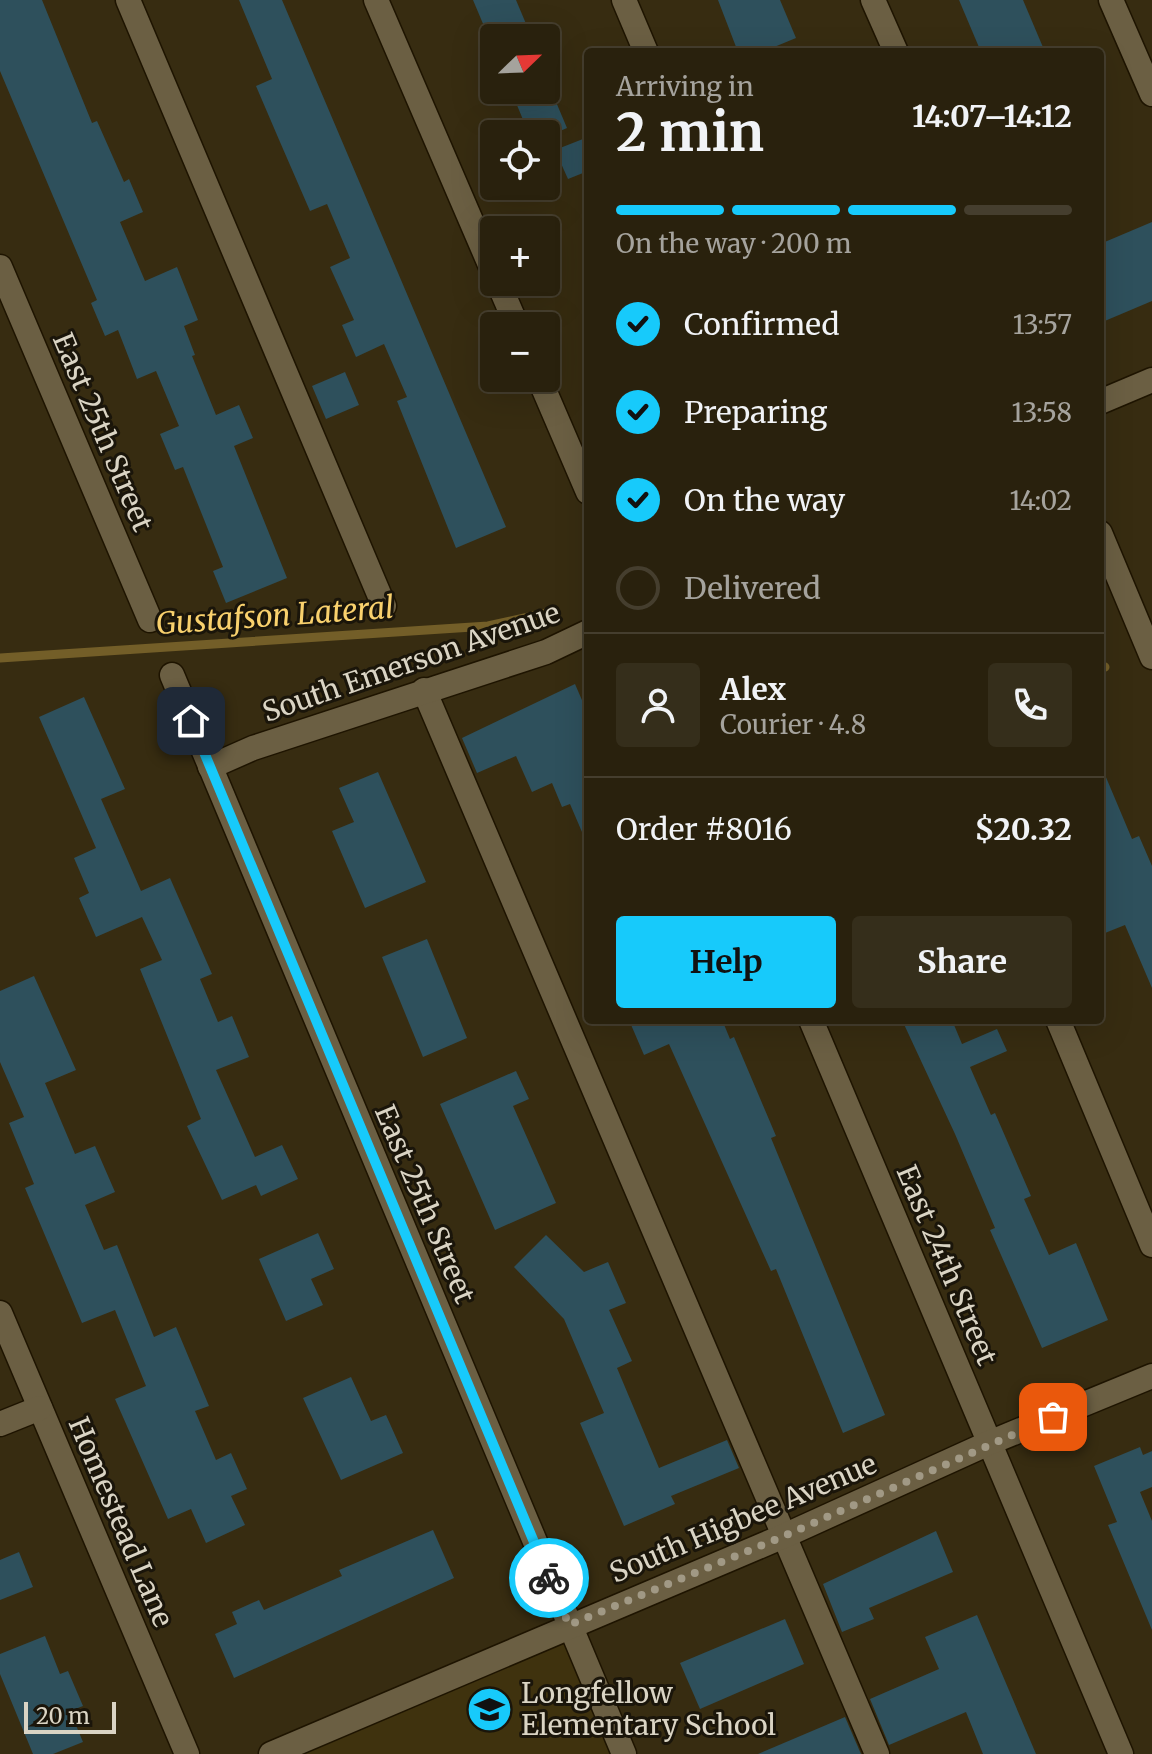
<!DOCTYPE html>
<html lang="en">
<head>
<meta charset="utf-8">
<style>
	:root { --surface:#29210d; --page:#352e1b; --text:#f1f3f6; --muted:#a5a39d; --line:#453e2e; --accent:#17cafb }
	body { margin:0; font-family:Merriweather,serif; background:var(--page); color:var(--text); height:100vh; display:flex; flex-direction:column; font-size:30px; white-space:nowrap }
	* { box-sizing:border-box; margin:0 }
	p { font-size:26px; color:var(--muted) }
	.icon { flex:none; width:44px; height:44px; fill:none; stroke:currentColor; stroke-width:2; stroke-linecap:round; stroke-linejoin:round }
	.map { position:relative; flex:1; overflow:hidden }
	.details { position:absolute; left:584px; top:48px; width:520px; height:976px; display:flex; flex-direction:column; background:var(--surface); border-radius:8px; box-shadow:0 8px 32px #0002,0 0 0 2px var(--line) }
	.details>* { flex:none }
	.needle { width:52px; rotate:67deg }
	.buttons { position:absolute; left:480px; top:24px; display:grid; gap:16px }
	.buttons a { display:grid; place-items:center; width:80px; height:80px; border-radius:8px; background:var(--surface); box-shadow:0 8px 32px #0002,0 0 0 2px var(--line); font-size:40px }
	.scale { position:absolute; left:24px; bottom:20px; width:92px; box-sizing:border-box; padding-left:8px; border:4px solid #dad4c4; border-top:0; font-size:22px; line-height:28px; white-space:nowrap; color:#dad4c4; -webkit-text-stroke:6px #1a150a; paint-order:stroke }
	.pin { position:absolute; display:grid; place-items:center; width:68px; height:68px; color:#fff; margin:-34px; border-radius:16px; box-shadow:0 4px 12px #0006 }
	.courier { position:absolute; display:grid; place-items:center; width:80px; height:80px; margin:-40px; border:6px solid #17cafb; border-radius:50%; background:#fff; color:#222; box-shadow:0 2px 10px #0007 }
	.overview em { font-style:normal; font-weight:700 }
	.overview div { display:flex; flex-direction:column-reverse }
	.overview { display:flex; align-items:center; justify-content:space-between; height:136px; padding:0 32px }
	h1 { font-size:52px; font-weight:700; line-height:60px }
	.bar { display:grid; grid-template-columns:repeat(4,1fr); gap:12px 8px; align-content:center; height:96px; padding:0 32px }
	.bar i { height:10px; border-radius:6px; background:var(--line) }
	.bar .on { background:var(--accent) }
	.bar p { grid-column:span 4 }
	.line { display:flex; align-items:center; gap:20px; padding:0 32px; border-top:2px solid var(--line) }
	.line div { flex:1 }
	.round { display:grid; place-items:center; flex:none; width:84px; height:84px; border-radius:8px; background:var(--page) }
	ol { padding:0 32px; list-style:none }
	li { display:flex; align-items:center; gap:24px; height:88px }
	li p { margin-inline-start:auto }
	li .icon { padding:8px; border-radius:50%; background:var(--accent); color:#111; stroke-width:4 }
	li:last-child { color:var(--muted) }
	li i { width:44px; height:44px; border:4px solid var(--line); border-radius:50% }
	.primary-button { display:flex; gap:16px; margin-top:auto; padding:16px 32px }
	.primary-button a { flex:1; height:92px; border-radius:8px; background:var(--accent); color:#111; font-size:32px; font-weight:700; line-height:92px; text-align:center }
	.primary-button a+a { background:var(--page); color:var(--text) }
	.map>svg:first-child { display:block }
	.built { fill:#3f320e }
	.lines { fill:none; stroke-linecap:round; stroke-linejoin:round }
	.stream { stroke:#735e28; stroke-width:9 }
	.building { fill:#2e505c }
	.minor-casing { stroke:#1e1400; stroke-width:27 }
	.minor { stroke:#6b5f43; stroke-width:24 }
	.done { stroke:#a19985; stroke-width:8; stroke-dasharray:0 14.4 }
	.route { stroke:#17cafb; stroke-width:10 }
	.labels { text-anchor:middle; stroke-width:6; stroke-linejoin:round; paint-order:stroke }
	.street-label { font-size:28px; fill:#dad4c4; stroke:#1a150a }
	.poi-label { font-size:28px; fill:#dad4c4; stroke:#1a150a; text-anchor:start }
	.water-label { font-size:30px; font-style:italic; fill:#f9d16d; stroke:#1a150a }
</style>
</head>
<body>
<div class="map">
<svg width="1152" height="1754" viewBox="0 0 1152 1754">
	<rect width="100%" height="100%" fill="#372c11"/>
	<polygon class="built" points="569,1625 624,1754 271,1754"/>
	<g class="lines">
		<g class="stream">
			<polyline points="0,658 488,626 551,612"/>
			<polyline points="1100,665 1105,667"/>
		</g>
	</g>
	<g class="building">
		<polygon points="0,0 42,0 92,123 97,121 124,182 129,179 143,212 120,222 145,281 177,267 198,320 184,326 195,355 192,356 216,415 239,405 253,438 234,446 287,578 226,603 213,571 223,567 183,467 175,470 160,434 179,426 156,371 137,379 118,330 105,336 91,303 97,300 0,71"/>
		<polygon points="239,0 282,0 506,527 456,548 397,401 407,397 384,344 356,357 342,325 354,320 330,267 350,258 327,204 310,211 280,142 256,86 272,79"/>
		<polygon points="473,0 516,0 532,38 489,38"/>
		<polygon points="718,0 780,0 796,38 762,52 738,52"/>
		<polygon points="959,0 1023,0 1045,52 981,52"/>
		<polygon points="548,83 567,128 553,134 529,134 514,98 532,90 546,90"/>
		<polygon points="588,137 588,171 568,179 555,150"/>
		<polygon points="1152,222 1152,301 1100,323 1100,244"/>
		<polygon points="345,372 359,405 326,419 312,386"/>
		<polygon points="575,684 588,714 588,846 570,804 562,807 552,783 532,792 516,756 477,773 462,738"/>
		<polygon points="84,697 125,789 101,799 141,891 170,878 212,974 200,979 218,1022 232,1016 249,1057 216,1070 255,1157 282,1145 298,1179 261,1196 256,1185 222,1200 187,1126 201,1119 140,969 162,960 142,917 96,937 79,898 89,893 74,858 96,848 39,717"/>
		<polygon points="1100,763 1132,839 1139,836 1152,866 1152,988 1125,925 1100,935"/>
		<polygon points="378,772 426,882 365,908 332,831 354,822 339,788"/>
		<polygon points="427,939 467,1038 423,1057 382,957"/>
		<polygon points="34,976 76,1070 45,1083 75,1154 95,1146 115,1192 85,1205 104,1250 117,1245 154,1337 176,1327 209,1406 195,1411 216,1460 231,1453 247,1489 231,1496 245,1525 206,1543 191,1509 168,1519 115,1399 146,1386 115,1310 82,1323 25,1188 34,1184 9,1123 24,1117 0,1062 0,991"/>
		<polygon points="629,1020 726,1020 723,1022 730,1039 734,1037 776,1136 771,1138 885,1415 843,1433 776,1269 771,1271 669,1044 644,1055"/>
		<polygon points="902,1020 952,1020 962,1044 997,1029 1007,1051 970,1067 991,1115 995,1113 1031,1196 1024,1199 1049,1255 1076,1243 1108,1320 1042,1348 990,1230 995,1228 955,1134"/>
		<polygon points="516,1071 529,1099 513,1106 556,1203 495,1230 440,1104"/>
		<polygon points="318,1233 334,1269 311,1279 323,1305 286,1321 259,1259"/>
		<polygon points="546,1235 584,1272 608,1262 626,1303 609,1310 632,1361 617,1368 659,1468 727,1440 739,1468 671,1496 675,1504 624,1526 580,1423 604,1413 564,1319 514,1267"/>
		<polygon points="351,1377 371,1421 386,1415 403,1453 341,1480 303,1398"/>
		<polygon points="1140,1447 1143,1455 1152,1451 1152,1487 1140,1492 1152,1521 1152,1630 1108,1525 1117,1522 1094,1466"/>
		<polygon points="433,1530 454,1578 234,1678 215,1634 237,1624 232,1612 259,1600 264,1610 342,1576 339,1570"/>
		<polygon points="936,1531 953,1572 869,1608 874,1619 842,1632 823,1584"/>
		<polygon points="19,1552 33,1587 0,1600 0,1560"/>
		<polygon points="977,1615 1036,1754 983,1754 966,1712 889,1745 870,1699 939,1669 925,1637"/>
		<polygon points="785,1619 804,1664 700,1709 680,1663"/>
		<polygon points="45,1636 60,1674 68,1671 83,1706 70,1711 83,1742 53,1754 33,1754 0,1674 0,1654"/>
		<polygon points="845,1717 861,1754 758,1754"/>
	</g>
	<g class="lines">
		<defs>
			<g id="minor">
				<polyline points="128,0 384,606"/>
				<polyline points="376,0 494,274"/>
				<polyline points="624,0 646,52"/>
				<polyline points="873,0 896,52"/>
				<polyline points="1111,0 1152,94"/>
				<polyline points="0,267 150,620"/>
				<polyline points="498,282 517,326"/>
				<polyline points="539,378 588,492"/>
				<polyline points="1100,402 1152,380"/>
				<polyline points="1100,533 1152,657"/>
				<polyline points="172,675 624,1754"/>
				<polyline points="424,690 877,1754"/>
				<polyline points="210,767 253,748 546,652 588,632"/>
				<polyline points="811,1020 1121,1754"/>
				<polyline points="1058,1020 1152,1245"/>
				<polyline points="0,1313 187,1754"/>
				<polyline points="0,1424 40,1408"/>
				<polyline points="271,1754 784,1536 989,1443 1152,1376"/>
			</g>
		</defs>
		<use href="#minor" class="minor-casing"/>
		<use href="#minor" class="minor"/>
	</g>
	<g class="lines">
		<polyline class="done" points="549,1578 569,1625 784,1536 1053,1417"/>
		<polyline class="route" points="191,721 549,1578"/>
	</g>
	<defs>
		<symbol id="school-disc" viewBox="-11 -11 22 22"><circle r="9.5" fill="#17cafb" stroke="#1a150a"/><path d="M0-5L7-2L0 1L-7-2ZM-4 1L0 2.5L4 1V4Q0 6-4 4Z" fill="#111"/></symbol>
	</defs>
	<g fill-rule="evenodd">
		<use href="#school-disc" x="464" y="1684" width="51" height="51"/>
	</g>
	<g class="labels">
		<g class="street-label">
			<text transform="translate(103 432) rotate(67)" y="10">East 25th Street</text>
			<text transform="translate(411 662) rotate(-19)" y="10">South Emerson Avenue</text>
			<text transform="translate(425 1204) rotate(67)" y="10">East 25th Street</text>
			<text transform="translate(947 1265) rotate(67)" y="10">East 24th Street</text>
			<text transform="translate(743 1518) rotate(-23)" y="10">South Higbee Avenue</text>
			<text transform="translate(121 1522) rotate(67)" y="10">Homestead Lane</text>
		</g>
		<g class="poi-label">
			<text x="521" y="1703">Longfellow<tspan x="521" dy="32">Elementary School</tspan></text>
		</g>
		<g class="water-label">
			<text transform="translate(275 616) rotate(-4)" y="10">Gustafson Lateral</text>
		</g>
	</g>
</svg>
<div class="buttons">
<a><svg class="needle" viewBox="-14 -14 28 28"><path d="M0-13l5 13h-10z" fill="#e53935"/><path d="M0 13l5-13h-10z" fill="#a5a39d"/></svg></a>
<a><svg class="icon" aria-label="locate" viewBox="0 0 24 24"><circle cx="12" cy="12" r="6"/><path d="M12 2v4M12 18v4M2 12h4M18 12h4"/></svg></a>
<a>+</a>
<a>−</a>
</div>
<div class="scale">20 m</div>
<div class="pin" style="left:1053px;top:1417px;background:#ea580c"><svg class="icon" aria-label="bag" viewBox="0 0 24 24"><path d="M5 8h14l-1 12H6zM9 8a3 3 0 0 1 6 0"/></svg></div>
<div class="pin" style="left:191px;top:721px;background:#1f2937"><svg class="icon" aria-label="home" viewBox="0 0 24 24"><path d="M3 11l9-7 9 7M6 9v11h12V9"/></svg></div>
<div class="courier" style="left:549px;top:1578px"><svg class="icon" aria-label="bike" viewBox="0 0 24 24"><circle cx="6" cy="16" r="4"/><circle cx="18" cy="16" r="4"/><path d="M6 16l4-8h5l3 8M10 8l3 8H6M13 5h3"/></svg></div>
<section class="details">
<div class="overview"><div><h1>2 min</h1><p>Arriving in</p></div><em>14:07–14:12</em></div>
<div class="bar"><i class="on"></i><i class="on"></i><i class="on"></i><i></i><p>On the way · 200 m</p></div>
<ol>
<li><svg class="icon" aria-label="check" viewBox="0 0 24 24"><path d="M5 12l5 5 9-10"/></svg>Confirmed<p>13:57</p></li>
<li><svg class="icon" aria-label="check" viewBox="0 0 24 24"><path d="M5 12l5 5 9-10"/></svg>Preparing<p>13:58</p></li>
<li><svg class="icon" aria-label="check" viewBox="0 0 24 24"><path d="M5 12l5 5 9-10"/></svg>On the way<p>14:02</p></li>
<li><i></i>Delivered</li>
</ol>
<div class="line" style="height:144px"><a class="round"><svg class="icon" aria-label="person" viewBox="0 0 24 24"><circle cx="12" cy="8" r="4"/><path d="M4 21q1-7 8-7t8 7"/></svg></a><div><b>Alex</b><p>Courier · 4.8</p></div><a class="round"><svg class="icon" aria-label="phone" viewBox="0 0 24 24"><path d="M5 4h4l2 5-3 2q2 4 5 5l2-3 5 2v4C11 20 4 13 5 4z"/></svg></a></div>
<div class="line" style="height:104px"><div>Order #8016</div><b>$20.32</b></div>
<div class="primary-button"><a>Help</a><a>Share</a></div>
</section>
</div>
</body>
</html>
